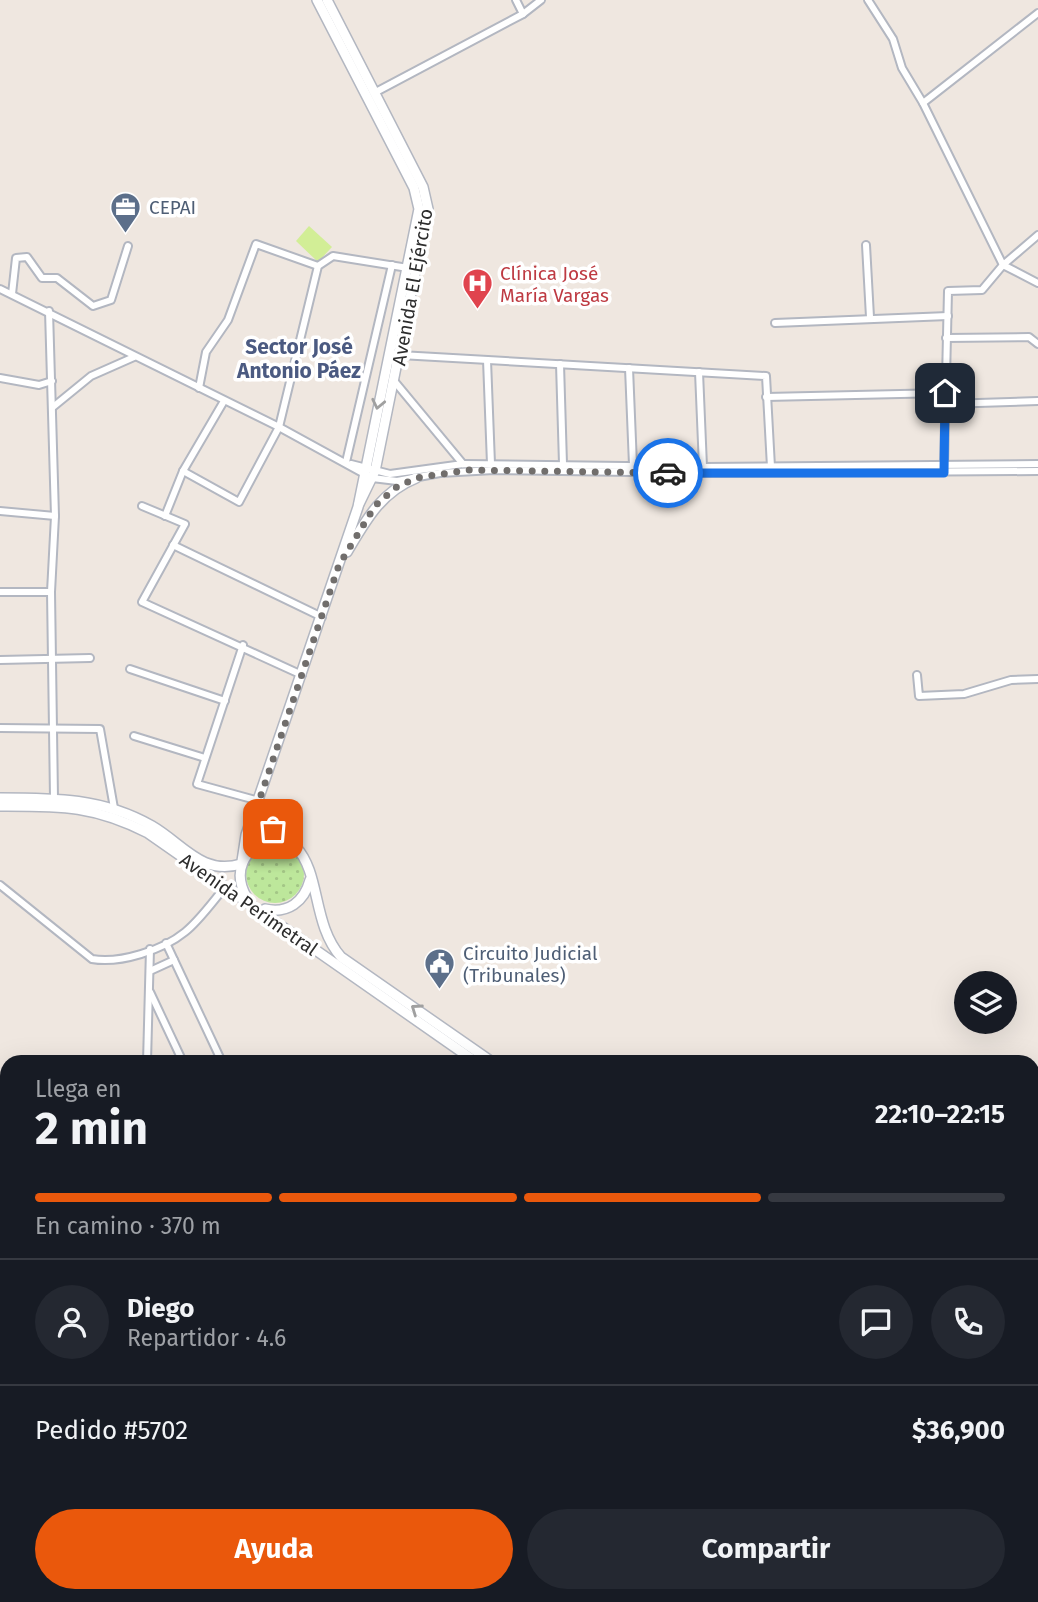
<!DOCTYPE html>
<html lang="es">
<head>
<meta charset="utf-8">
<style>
	:root { --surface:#171b24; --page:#242831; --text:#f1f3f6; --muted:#9ea1a6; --line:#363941; --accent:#ea580c }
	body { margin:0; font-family:"Fira Sans",sans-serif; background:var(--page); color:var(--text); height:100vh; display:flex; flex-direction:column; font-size:26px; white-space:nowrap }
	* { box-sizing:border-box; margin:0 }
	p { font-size:23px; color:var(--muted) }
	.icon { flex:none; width:38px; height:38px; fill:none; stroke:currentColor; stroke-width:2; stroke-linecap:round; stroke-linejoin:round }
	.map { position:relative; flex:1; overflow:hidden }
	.details { position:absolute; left:0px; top:1055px; width:1040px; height:548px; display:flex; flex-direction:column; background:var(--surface); border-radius:21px 21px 0 0; box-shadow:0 7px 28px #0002 }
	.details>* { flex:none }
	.buttons { position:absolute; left:954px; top:971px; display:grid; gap:14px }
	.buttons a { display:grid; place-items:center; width:63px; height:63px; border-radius:50%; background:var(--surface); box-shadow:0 7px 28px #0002; font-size:35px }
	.pin { position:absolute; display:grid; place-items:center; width:60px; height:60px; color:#fff; margin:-30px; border-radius:14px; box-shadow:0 4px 10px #0006 }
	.courier { position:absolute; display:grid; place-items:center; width:70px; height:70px; margin:-35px; border:5px solid #1a73e8; border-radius:50%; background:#fff; color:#222; box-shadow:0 2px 9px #0007 }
	.headline em { font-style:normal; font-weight:700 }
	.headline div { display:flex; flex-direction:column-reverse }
	.headline { display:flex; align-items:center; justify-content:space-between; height:119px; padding:0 35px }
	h1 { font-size:46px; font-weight:700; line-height:52px }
	.bar { display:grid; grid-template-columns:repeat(4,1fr); gap:10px 7px; align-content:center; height:84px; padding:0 35px }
	.bar i { height:9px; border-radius:5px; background:var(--line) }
	.bar .current { background:var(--accent) }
	.bar p { grid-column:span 4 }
	.line { display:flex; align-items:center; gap:18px; padding:0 35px; border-top:2px solid var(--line) }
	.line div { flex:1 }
	.round { display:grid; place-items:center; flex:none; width:74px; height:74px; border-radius:37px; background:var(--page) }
	.primary-button { display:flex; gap:14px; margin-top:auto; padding:14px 35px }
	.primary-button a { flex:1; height:80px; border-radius:42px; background:var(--accent); color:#fff; font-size:28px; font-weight:700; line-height:80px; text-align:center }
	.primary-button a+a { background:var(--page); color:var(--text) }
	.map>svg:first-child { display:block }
	.grass { fill:url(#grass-dots) }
	.pitch { fill:#d2ee96 }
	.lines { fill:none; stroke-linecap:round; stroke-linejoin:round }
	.street-casing { stroke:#b3b7c1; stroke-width:10 }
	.secondary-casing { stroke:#b3b7c1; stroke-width:12 }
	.street { stroke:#fff; stroke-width:6 }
	.secondary { stroke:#fff; stroke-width:9 }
	.oneway { stroke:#a0a0a0 }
	.done { stroke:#716e6c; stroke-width:7; stroke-dasharray:0 12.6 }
	.route { stroke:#1a73e8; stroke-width:9 }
	.labels { text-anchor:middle; stroke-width:7; stroke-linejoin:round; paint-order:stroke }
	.service-label { font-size:19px; fill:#4e5e75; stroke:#fff; text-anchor:start }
	.health-label { font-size:19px; fill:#be3a42; stroke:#fff; text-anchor:start }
	.street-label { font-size:19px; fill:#2d2d2d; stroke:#fff }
	.neighbourhood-label { font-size:21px; font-weight:bold; fill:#4b5a81; stroke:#fff }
</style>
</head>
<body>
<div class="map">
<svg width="1038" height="1602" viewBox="0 0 1038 1602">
	<defs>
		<pattern id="grass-dots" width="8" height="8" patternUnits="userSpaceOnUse" patternTransform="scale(1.75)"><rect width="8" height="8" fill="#bde79b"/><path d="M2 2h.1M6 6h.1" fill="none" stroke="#a3c686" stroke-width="1.8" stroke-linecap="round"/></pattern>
	</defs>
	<rect width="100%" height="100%" fill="#efe7e0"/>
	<circle class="grass" cx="275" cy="874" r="29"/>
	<polygon class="pitch" points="309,226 332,247 318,262 296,241"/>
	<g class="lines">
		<defs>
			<g id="street">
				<polyline points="516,0 523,14"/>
				<polyline points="868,0 893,39 902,68 923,103 1003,265 1038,283"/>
				<polyline points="374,93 523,14 541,0"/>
				<polyline points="923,103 1038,13"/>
				<polyline points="866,245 870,317"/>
				<polyline points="0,289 279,427 372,478 397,481 440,473 494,470 702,473 1038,471"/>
				<polyline points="12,294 16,258 27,257 42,278 57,278 93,306 111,300 128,246"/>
				<polyline points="49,311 55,516 51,592 54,798"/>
				<polyline points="775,323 948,316"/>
				<polyline points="946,338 1029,337 1038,344"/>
				<polyline points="400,355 766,376 771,467"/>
				<polyline points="487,360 491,464"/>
				<polyline points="560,364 563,464"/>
				<polyline points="629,368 633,465"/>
				<polyline points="699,372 703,467"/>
				<polyline points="0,378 39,385 52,381"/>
				<polyline points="395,382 463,464"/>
				<polyline points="199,388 206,352 228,320 256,244 318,266"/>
				<polyline points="766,397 945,393"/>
				<polyline points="946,404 1038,401"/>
				<polyline points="53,407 91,376 134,357"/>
				<polyline points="346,462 392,265"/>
				<polyline points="351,464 390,474 463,464 703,467 1038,464"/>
				<polyline points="944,467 948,291 982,290 1003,265 1038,235"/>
				<polyline points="183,471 239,502 279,427 318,266 333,256 408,268"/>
				<polyline points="142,506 185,524 142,602 302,675"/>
				<polyline points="0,511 55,516"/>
				<polyline points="165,516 183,471 224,401"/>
				<polyline points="173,545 322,617"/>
				<polyline points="0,592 51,592"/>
				<polyline points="243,645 197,784 259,801"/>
				<polyline points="0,660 90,658"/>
				<polyline points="130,669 225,701"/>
				<polyline points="917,675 919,696 964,694 1011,680 1038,679"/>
				<polyline points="0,728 100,729 114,808"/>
				<polyline points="134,736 205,758"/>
				<path d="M0,885l92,74c28,5 71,-9 93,-27 15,-12 28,-31 41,-46"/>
				<polyline points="166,943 222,1062"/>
				<polyline points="150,971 174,960"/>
				<polyline points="150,992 183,1062"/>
				<polyline points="147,1062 150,949"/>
				<polyline points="1032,1259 1038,1258"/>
				<polyline points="1032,1292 1038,1290"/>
			</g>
			<g id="secondary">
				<polyline points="327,0 423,187 428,209 375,471 359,504"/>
				<path d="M347,552c19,-32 34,-60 69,-74"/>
				<path d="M0,798c55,0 103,0 152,28 31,18 50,50 89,38"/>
				<polyline points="259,801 273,829 284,842"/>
				<path d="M0,806c60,0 93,-1 148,27l328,229"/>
				<polyline points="242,861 246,835 358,507 419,209 414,188 317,0"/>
				<path d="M247,898c-15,-26 -4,-50 25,-58l24,7c25,27 16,77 45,110l151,105"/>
				<path d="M265,909c23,5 39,-7 45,-29"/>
				<polyline points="1032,1079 1038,1077"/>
				<polyline points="1032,1089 1038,1087"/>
			</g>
		</defs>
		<use href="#street" class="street-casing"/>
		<use href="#secondary" class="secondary-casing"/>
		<use href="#street" class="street"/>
		<use href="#secondary" class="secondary"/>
	</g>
	<defs><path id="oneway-chevron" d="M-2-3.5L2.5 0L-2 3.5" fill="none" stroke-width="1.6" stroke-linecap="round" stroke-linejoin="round" transform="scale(1.75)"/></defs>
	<g class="oneway">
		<use href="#oneway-chevron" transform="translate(378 404) rotate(102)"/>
		<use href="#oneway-chevron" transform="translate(416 1009) rotate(-145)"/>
	</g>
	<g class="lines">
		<polyline class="done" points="273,829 259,801 339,565 375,506 395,488 416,478 468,470 668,473"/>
		<polyline class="route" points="668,473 944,473 945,393"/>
	</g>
	<defs>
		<symbol id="office-pin" viewBox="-11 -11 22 30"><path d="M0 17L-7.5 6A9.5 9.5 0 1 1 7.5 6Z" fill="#5c6f8a" stroke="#fff"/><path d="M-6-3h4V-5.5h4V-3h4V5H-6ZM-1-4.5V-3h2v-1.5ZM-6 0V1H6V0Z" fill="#fff"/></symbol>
		<symbol id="hospital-pin" viewBox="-11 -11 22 30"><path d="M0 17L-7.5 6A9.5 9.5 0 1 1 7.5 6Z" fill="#e0444e" stroke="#fff"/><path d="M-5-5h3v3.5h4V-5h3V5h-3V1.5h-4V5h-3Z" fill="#fff"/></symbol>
		<symbol id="civic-pin" viewBox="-11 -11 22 30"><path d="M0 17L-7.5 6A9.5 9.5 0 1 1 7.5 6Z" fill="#5c6f8a" stroke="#fff"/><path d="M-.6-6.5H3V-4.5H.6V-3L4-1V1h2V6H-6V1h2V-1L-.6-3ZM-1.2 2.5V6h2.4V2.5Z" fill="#fff"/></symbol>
	</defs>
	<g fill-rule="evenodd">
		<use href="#office-pin" x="108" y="190" width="35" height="47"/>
		<use href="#hospital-pin" x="460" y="266" width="35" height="47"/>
		<use href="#civic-pin" x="422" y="946" width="35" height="47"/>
	</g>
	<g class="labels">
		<g class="service-label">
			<text x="149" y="214">CEPAI</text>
			<text x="463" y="960">Circuito Judicial<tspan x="463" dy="22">(Tribunales)</tspan></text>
		</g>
		<g class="health-label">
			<text x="500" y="280">Clínica José<tspan x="500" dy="22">María Vargas</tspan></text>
		</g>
		<g class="street-label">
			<text transform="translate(412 287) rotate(-80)" y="7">Avenida El Ejército</text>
			<text transform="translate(249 904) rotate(35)" y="7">Avenida Perimetral</text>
		</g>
		<g class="neighbourhood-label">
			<text x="299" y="354">Sector José<tspan x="299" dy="24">Antonio Páez</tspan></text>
		</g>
	</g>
</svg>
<div class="buttons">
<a><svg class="icon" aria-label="layers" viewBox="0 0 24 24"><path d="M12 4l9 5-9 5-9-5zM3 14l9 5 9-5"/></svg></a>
</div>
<div class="pin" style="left:273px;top:829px;background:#ea580c"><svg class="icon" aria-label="bag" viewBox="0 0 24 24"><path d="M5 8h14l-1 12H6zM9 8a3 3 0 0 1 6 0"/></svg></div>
<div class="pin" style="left:945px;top:393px;background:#1f2937"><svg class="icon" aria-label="home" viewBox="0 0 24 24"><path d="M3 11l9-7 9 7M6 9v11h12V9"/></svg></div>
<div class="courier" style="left:668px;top:473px"><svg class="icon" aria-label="car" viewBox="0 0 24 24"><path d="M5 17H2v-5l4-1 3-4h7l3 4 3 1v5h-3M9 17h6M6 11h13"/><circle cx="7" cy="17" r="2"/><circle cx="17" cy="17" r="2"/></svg></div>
<section class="details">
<div class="headline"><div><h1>2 min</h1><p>Llega en</p></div><em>22:10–22:15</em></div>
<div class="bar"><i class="current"></i><i class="current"></i><i class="current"></i><i></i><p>En camino · 370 m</p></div>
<div class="line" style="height:126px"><a class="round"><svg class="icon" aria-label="person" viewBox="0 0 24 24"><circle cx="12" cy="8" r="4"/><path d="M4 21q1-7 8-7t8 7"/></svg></a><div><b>Diego</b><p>Repartidor · 4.6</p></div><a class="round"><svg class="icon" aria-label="chat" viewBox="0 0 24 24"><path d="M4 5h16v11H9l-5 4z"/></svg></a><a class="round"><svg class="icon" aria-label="phone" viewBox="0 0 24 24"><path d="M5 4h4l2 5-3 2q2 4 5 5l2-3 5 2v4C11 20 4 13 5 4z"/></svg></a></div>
<div class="line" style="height:91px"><div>Pedido #5702</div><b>$36,900</b></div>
<div class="primary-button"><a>Ayuda</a><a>Compartir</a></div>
</section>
</div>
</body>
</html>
